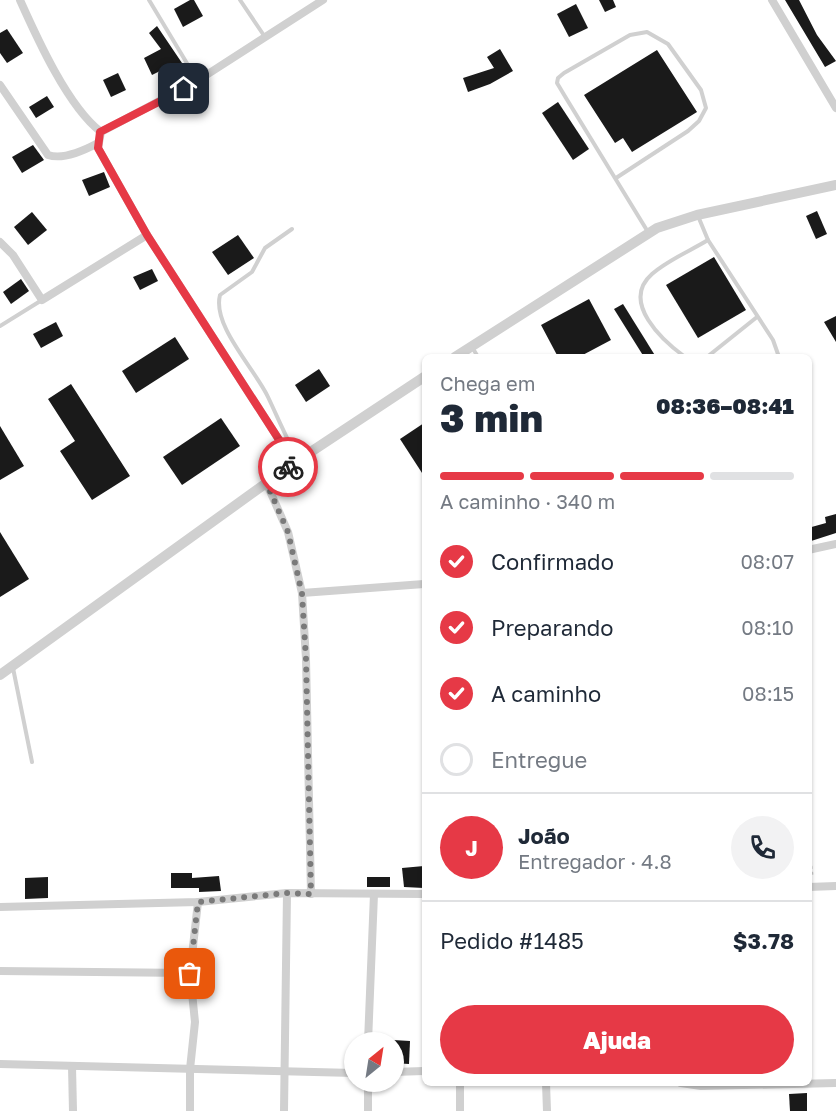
<!DOCTYPE html>
<html lang="pt">
<head>
<meta charset="utf-8">
<style>
	:root { --surface:#fff; --page:#f2f2f3; --text:#1f2937; --muted:#747a83; --line:#e0e1e3; --accent:#e63946 }
	body { margin:0; font-family:"Golos Text",sans-serif; background:var(--page); color:var(--text); height:100vh; display:flex; flex-direction:column; font-size:22px; white-space:nowrap }
	* { box-sizing:border-box; margin:0 }
	p { font-size:20px; color:var(--muted) }
	.icon { flex:none; width:33px; height:33px; fill:none; stroke:currentColor; stroke-width:2; stroke-linecap:round; stroke-linejoin:round }
	.map { position:relative; flex:1; overflow:hidden }
	.details { position:absolute; left:422px; top:354px; width:390px; height:732px; display:flex; flex-direction:column; background:var(--surface); border-radius:9px; box-shadow:0 2px 4px #0004 }
	.details>* { flex:none }
	.needle { width:39px; rotate:30deg }
	.fabs { position:absolute; left:344px; top:1032px; display:grid; gap:12px }
	.fabs a { display:grid; place-items:center; width:60px; height:60px; border-radius:50%; background:var(--surface); box-shadow:0 2px 4px #0004; font-size:30px }
	.pin { position:absolute; display:grid; place-items:center; width:51px; height:51px; color:#fff; margin:-26px; border-radius:12px; box-shadow:0 3px 9px #0006 }
	.courier { position:absolute; display:grid; place-items:center; width:60px; height:60px; margin:-30px; border:4px solid #e63946; border-radius:50%; background:#fff; color:#222; box-shadow:0 2px 8px #0007 }
	.headline em { font-style:normal; font-weight:800 }
	.headline div { display:flex; flex-direction:column-reverse }
	.headline { display:flex; align-items:center; justify-content:space-between; height:102px; padding:0 18px }
	h1 { font-size:39px; font-weight:800; line-height:45px }
	.bar { display:grid; grid-template-columns:repeat(4,1fr); gap:9px 6px; align-content:center; height:72px; padding:0 18px }
	.bar i { height:8px; border-radius:4px; background:var(--line) }
	.bar .on { background:var(--accent) }
	.bar p { grid-column:span 4 }
	.line { display:flex; align-items:center; gap:15px; padding:0 18px; border-top:2px solid var(--line) }
	.line div { flex:1 }
	.round { display:grid; place-items:center; flex:none; width:63px; height:63px; border-radius:32px; background:var(--page) }
	ol { padding:0 18px; list-style:none }
	li { display:flex; align-items:center; gap:18px; height:66px }
	li p { margin-inline-start:auto }
	li .icon { padding:6px; border-radius:50%; background:var(--accent); color:#fff; stroke-width:4 }
	li:last-child { color:var(--muted) }
	li i { width:33px; height:33px; border:3px solid var(--line); border-radius:50% }
	.primary-button { display:flex; gap:12px; margin-top:auto; padding:12px 18px }
	.primary-button a { flex:1; height:69px; border-radius:36px; background:var(--accent); color:#fff; font-size:24px; font-weight:800; line-height:69px; text-align:center }
	.map>svg:first-child { display:block }
	.building { fill:#1a1a1a }
	.lines { fill:none; stroke-linecap:round; stroke-linejoin:round }
	.path { stroke:#cdcdcd; stroke-width:1.5; stroke-dasharray:3 3; stroke-linecap:butt }
	.service { stroke:#d0d0d0; stroke-width:4 }
	.minor { stroke:#d0d0d0; stroke-width:8 }
	.tertiary { stroke:#d0d0d0; stroke-width:10 }
	.done { stroke:#7a7a7a; stroke-width:6; stroke-dasharray:0 10.8 }
	.route { stroke:#e63946; stroke-width:8 }
</style>
</head>
<body>
<div class="map">
<svg width="836" height="1111" viewBox="0 0 836 1111">
	<rect width="100%" height="100%" fill="#fff"/>
	<g class="building">
		<polygon points="190,0 194,0 203,16 183,27 174,9"/>
		<polygon points="599,0 613,0 616,7 605,12"/>
		<polygon points="785,0 799,0 817,35 836,61 825,67"/>
		<polygon points="576,4 588,28 569,37 557,14"/>
		<polygon points="157,26 182,63 175,69 172,65 152,75 144,58 161,49 149,33"/>
		<polygon points="7,29 23,53 7,63 0,53 0,33"/>
		<polygon points="500,49 513,71 490,84 468,92 463,78 494,68 487,57"/>
		<polygon points="657,50 697,112 632,152 623,138 615,143 584,95"/>
		<polygon points="118,73 126,90 111,97 103,80"/>
		<polygon points="47,96 54,107 36,118 29,107"/>
		<polygon points="558,102 589,149 573,160 542,113"/>
		<polygon points="33,145 44,160 22,173 12,157"/>
		<polygon points="104,172 110,187 89,196 82,180"/>
		<polygon points="817,211 827,234 816,239 806,216"/>
		<polygon points="32,212 47,230 28,245 14,227"/>
		<polygon points="238,235 254,258 228,275 212,252"/>
		<polygon points="714,257 746,310 698,338 666,285"/>
		<polygon points="152,269 158,281 140,290 133,277"/>
		<polygon points="21,279 29,291 11,304 3,292"/>
		<polygon points="589,299 611,340 579,357 558,357 541,325"/>
		<polygon points="623,304 656,357 644,357 614,309"/>
		<polygon points="836,316 836,342 824,322"/>
		<polygon points="56,322 63,336 41,348 33,334"/>
		<polygon points="175,337 189,359 136,393 122,371"/>
		<polygon points="319,369 330,386 306,402 295,385"/>
		<polygon points="71,384 130,476 92,500 60,451 75,441 48,399"/>
		<polygon points="221,418 240,446 182,485 163,457"/>
		<polygon points="424,423 424,476 400,439"/>
		<polygon points="0,426 24,466 0,480"/>
		<polygon points="836,514 836,533 808,542 808,528 826,523 825,517"/>
		<polygon points="0,532 29,579 0,597"/>
		<polygon points="424,866 424,888 404,887 402,868"/>
		<polygon points="171,873 192,873 192,878 219,876 221,891 199,892 199,888 171,888"/>
		<polygon points="48,877 48,898 25,899 25,878"/>
		<rect x="367" y="877" width="23" height="10"/>
		<polygon points="393,1040 410,1041 409,1064 393,1063"/>
		<polygon points="807,1093 807,1111 790,1111 789,1094"/>
	</g>
	<g class="lines">
		<polyline class="path" points="808,836 813,877"/>
		<g class="service">
			<polyline points="149,0 197,80"/>
			<polyline points="240,0 265,37"/>
			<polyline points="616,178 688,131 699,121 706,108 701,90 668,44 647,32 630,35 564,73 558,78 557,83 566,98 648,232"/>
			<polyline points="698,216 708,240 773,340 779,357"/>
			<path d="M292,229l-27,19 -13,24 -32,23c-8,31 35,74 48,102 10,21 18,41 30,62"/>
			<polyline points="0,326 42,300"/>
			<polyline points="472,347 478,357"/>
			<path d="M685,357c-22,-16 -65,-55 -33,-83 16,-14 38,-23 56,-34"/>
			<polyline points="707,357 757,317"/>
			<polyline points="13,668 32,762"/>
		</g>
		<g class="minor">
			<path d="M20,0c17,38 48,107 81,132"/>
			<polyline points="772,0 836,108"/>
			<path d="M0,85l48,70c15,5 37,-5 50,-12"/>
			<polyline points="0,242 13,255 42,300 147,235"/>
			<polyline points="294,463 147,235 98,148 101,132 197,81 323,0"/>
			<polyline points="266,482 288,532 302,593"/>
			<polyline points="808,550 836,544"/>
			<polyline points="808,887 836,886"/>
			<polyline points="311,894 306,659 302,593 424,584"/>
			<polyline points="0,907 198,902 287,893 424,894"/>
			<polyline points="0,971 190,973"/>
			<polyline points="368,1042 374,894"/>
			<polyline points="0,1064 354,1073"/>
			<polyline points="72,1066 73,1111"/>
			<polyline points="393,1072 424,1071"/>
			<polyline points="460,1083 460,1111"/>
			<polyline points="546,1083 547,1111"/>
			<polyline points="681,1083 701,1086 836,1083"/>
			<polyline points="190,1111 190,1069 195,1022 190,973 198,902"/>
			<polyline points="284,1111 287,893"/>
			<polyline points="368,1111 368,1082"/>
		</g>
		<g class="tertiary">
			<polyline points="455,357 657,228 697,215 836,185"/>
			<polyline points="0,675 294,463 424,377"/>
		</g>
	</g>
	<g class="lines">
		<polyline class="done" points="190,974 198,902 287,893 311,894 306,659 302,594 288,532 266,482 288,467"/>
		<polyline class="route" points="184,89 100,132 98,148 147,235 294,463 288,467"/>
	</g>
</svg>
<div class="fabs">
<a><svg class="needle" viewBox="-14 -14 28 28"><path d="M0-13l5 13h-10z" fill="#e53935"/><path d="M0 13l5-13h-10z" fill="#747a83"/></svg></a>
</div>
<div class="pin" style="left:190px;top:974px;background:#ea580c"><svg class="icon" aria-label="bag" viewBox="0 0 24 24"><path d="M5 8h14l-1 12H6zM9 8a3 3 0 0 1 6 0"/></svg></div>
<div class="pin" style="left:184px;top:89px;background:#1f2937"><svg class="icon" aria-label="home" viewBox="0 0 24 24"><path d="M3 11l9-7 9 7M6 9v11h12V9"/></svg></div>
<div class="courier" style="left:288px;top:467px"><svg class="icon" aria-label="bike" viewBox="0 0 24 24"><circle cx="6" cy="16" r="4"/><circle cx="18" cy="16" r="4"/><path d="M6 16l4-8h5l3 8M10 8l3 8H6M13 5h3"/></svg></div>
<section class="details">
<div class="headline"><div><h1>3 min</h1><p>Chega em</p></div><em>08:36–08:41</em></div>
<div class="bar"><i class="on"></i><i class="on"></i><i class="on"></i><i></i><p>A caminho · 340 m</p></div>
<ol>
<li><svg class="icon" aria-label="check" viewBox="0 0 24 24"><path d="M5 12l5 5 9-10"/></svg>Confirmado<p>08:07</p></li>
<li><svg class="icon" aria-label="check" viewBox="0 0 24 24"><path d="M5 12l5 5 9-10"/></svg>Preparando<p>08:10</p></li>
<li><svg class="icon" aria-label="check" viewBox="0 0 24 24"><path d="M5 12l5 5 9-10"/></svg>A caminho<p>08:15</p></li>
<li><i></i>Entregue</li>
</ol>
<div class="line" style="height:108px"><b class="round" style="background:var(--accent);color:#fff">J</b><div><b>João</b><p>Entregador · 4.8</p></div><a class="round"><svg class="icon" aria-label="phone" viewBox="0 0 24 24"><path d="M5 4h4l2 5-3 2q2 4 5 5l2-3 5 2v4C11 20 4 13 5 4z"/></svg></a></div>
<div class="line" style="height:78px"><div>Pedido #1485</div><b>$3.78</b></div>
<div class="primary-button"><a>Ajuda</a></div>
</section>
</div>
</body>
</html>
